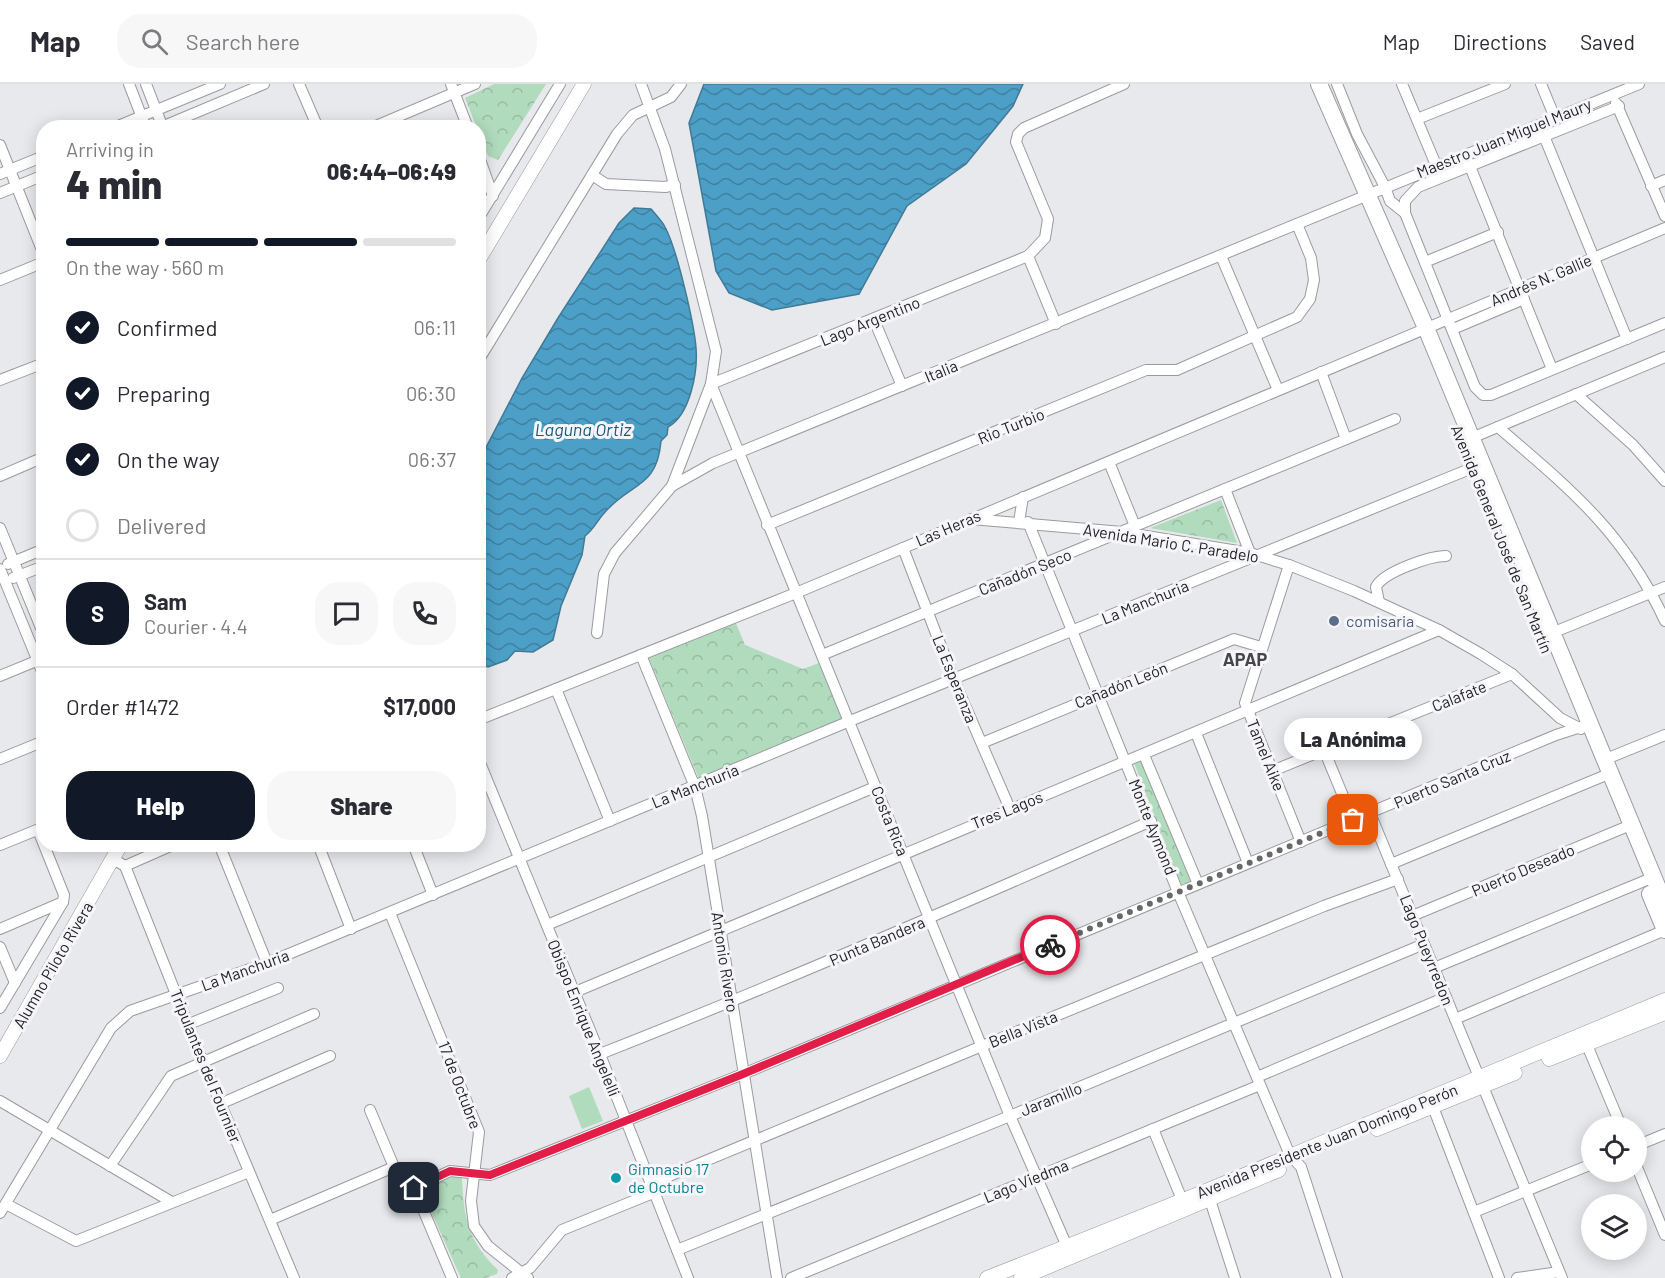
<!DOCTYPE html>
<html lang="en">
<head>
<meta charset="utf-8">
<style>
	:root { --surface:#fff; --page:#f7f7f7; --text:#2b2b33; --muted:#7c7c81; --line:#e1e1e2; --accent:#111827 }
	body { margin:0; font-family:Barlow,sans-serif; background:var(--page); color:var(--text); height:100vh; display:flex; flex-direction:column; font-size:22px; white-space:nowrap }
	* { box-sizing:border-box; margin:0 }
	p { font-size:20px; color:var(--muted) }
	.icon { flex:none; width:33px; height:33px; fill:none; stroke:currentColor; stroke-width:2; stroke-linecap:round; stroke-linejoin:round }
	.map { position:relative; flex:1; overflow:hidden }
	.details { position:absolute; left:36px; top:36px; width:450px; height:732px; display:flex; flex-direction:column; background:var(--surface); border-radius:24px; box-shadow:0 3px 15px #0003 }
	.details>* { flex:none }
	.fabs { position:absolute; left:1581px; top:1032px; display:grid; gap:12px }
	.fabs a { display:grid; place-items:center; width:66px; height:66px; border-radius:50%; background:var(--surface); box-shadow:0 3px 15px #0003; font-size:30px }
	.pin { position:absolute; display:grid; place-items:center; width:51px; height:51px; color:#fff; margin:-26px; border-radius:12px; box-shadow:0 3px 9px #0006 }
	.courier { position:absolute; display:grid; place-items:center; width:60px; height:60px; margin:-30px; border:4px solid #e11d48; border-radius:50%; background:#fff; color:#222; box-shadow:0 2px 8px #0007 }
	.bubble { position:absolute; height:42px; border-radius:21px; background:var(--surface); box-shadow:0 3px 15px #0003; font-size:20px; font-weight:800; line-height:42px; text-align:center }
	.head em { font-style:normal; font-weight:800 }
	.head div { display:flex; flex-direction:column-reverse }
	.head { display:flex; align-items:center; justify-content:space-between; height:102px; padding:0 30px }
	h1 { font-size:39px; font-weight:800; line-height:45px }
	.bar { display:grid; grid-template-columns:repeat(4,1fr); gap:9px 6px; align-content:center; height:72px; padding:0 30px }
	.bar i { height:8px; border-radius:4px; background:var(--line) }
	.bar .on { background:var(--accent) }
	.bar p { grid-column:span 4 }
	.line { display:flex; align-items:center; gap:15px; padding:0 30px; border-top:2px solid var(--line) }
	.line div { flex:1 }
	.round { display:grid; place-items:center; flex:none; width:63px; height:63px; border-radius:24px; background:var(--page) }
	ol { padding:0 30px; list-style:none }
	li { display:flex; align-items:center; gap:18px; height:66px }
	li p { margin-inline-start:auto }
	li .icon { padding:6px; border-radius:50%; background:var(--accent); color:#fff; stroke-width:4 }
	li:last-child { color:var(--muted) }
	li i { width:33px; height:33px; border:3px solid var(--line); border-radius:50% }
	.button { display:flex; gap:12px; margin-top:auto; padding:12px 30px }
	.button a { flex:1; height:69px; border-radius:24px; background:var(--accent); color:#fff; font-size:24px; font-weight:800; line-height:69px; text-align:center }
	.button a+a { background:var(--page); color:var(--text) }
	header { display:flex; align-items:center; gap:36px; box-sizing:border-box; height:84px; padding:0 30px; background:var(--surface); border-bottom:2px solid var(--line) }
	header strong { font-size:28px }
	nav { display:flex; gap:33px; margin-inline-start:auto; font-size:21px }
	.search { width:420px; height:54px; background:var(--page); display:flex; align-items:center; gap:15px; box-sizing:border-box; padding:0 21px; border-radius:24px; color:var(--muted); font-size:22px }
	.map>svg:first-child { display:block }
	.grass { fill:#b0dbbd }
	.park { fill:url(#park-crowns) }
	.water { fill:url(#water-waves); stroke:#407a96; stroke-width:1.5 }
	.lines { fill:none; stroke-linecap:round; stroke-linejoin:round }
	.minor-casing { stroke:#9a9b9e; stroke-width:12 }
	.major-casing { stroke:#9a9b9e; stroke-width:15 }
	.highway-casing { stroke:#9a9b9e; stroke-width:18 }
	.minor { stroke:#fff; stroke-width:10 }
	.major { stroke:#fff; stroke-width:14 }
	.highway { stroke:#fff; stroke-width:16 }
	.done { stroke:#68686a; stroke-width:6; stroke-dasharray:0 10.8 }
	.route { stroke:#e11d48; stroke-width:8 }
	.service-dot { fill:#5c6f8a; stroke:#f6f6fa; stroke-width:2 }
	.culture-dot { fill:#0f9aa8; stroke:#f6f6fa; stroke-width:2 }
	.labels { text-anchor:middle; stroke-width:6; stroke-linejoin:round; paint-order:stroke }
	.street-label { font-size:16px; fill:#232324; stroke:#f6f6fa }
	.service-label { font-size:16px; fill:#4e5e75; stroke:#f6f6fa; text-anchor:start }
	.culture-label { font-size:16px; fill:#0d838f; stroke:#f6f6fa; text-anchor:start }
	.water-label { font-size:18px; font-style:italic; fill:#1b5b77; stroke:#f6f6fa }
	.neighbourhood-label { font-size:18px; font-weight:bold; fill:#464749; stroke:#f6f6fa }
</style>
</head>
<body>
<header>
<strong>Map</strong>
<div class="search"><svg class="icon" aria-label="search" viewBox="0 0 24 24"><circle cx="10" cy="10" r="6"/><path d="M15 15l6 6"/></svg>Search here</div>
<nav><a>Map</a><a>Directions</a><a>Saved</a></nav>
</header>
<div class="map">
<svg width="1665" height="1194" viewBox="0 0 1665 1194">
	<defs>
		<pattern id="park-crowns" width="20" height="18" patternUnits="userSpaceOnUse" patternTransform="scale(1.5)"><rect width="20" height="18" fill="#b0dbbd"/><path d="M2 6a3 3 0 1 1 6 0M12 15a3 3 0 1 1 6 0" fill="none" stroke="#97bca2"/></pattern>
		<pattern id="water-waves" width="16" height="10" patternUnits="userSpaceOnUse" patternTransform="scale(1.5)"><rect width="16" height="10" fill="#4c9fc7"/><path d="M0 5q4-4 8 0t8 0" fill="none" stroke="#3f81a1"/></pattern>
	</defs>
	<rect width="100%" height="100%" fill="#e8e9ec"/>
	<polygon class="grass" points="589,1003 603,1037 582,1045 569,1012"/>
	<g class="park">
		<polygon points="494,0 546,0 498,76 488,72 465,14"/>
		<polygon points="1221,416 1237,459 1150,444"/>
		<polygon points="735,537 745,561 803,585 819,579 842,635 699,695 648,572"/>
		<polygon points="1142,677 1191,798 1181,800 1134,679"/>
		<path d="M458,1091l4,4c2,40 6,62 36,91l-1,4 -12,4h-24l-39,-86 4,-5z"/>
	</g>
	<g class="water">
		<polygon points="704,0 1023,0 1013,22 966,80 907,122 859,210 772,226 729,209 716,187 689,39"/>
		<path d="M634,124l17,1c5,6 11,12 14,18 12,22 29,96 31,121 2,24 -6,67 -28,79l-1,8 -6,6c-4,47 -29,41 -55,70 -8,8 -11,17 -21,25l-3,19 -21,51 -8,34 -20,12 -18,-1 -8,9 -19,7 -10,-4 1,-202 43,-83 36,-60 61,-95z"/>
	</g>
	<g class="lines">
		<defs>
			<g id="minor">
				<polyline points="129,0 146,44"/>
				<polyline points="146,0 163,44"/>
				<polyline points="299,0 318,44"/>
				<polyline points="451,0 468,44"/>
				<polyline points="641,0 665,65 716,267 711,300 672,402"/>
				<polyline points="1337,0 1357,50 1385,103 1390,117 1405,129 1475,303 1483,311 1491,311 1665,239"/>
				<polyline points="1402,0 1436,81"/>
				<polyline points="1541,0 1555,34"/>
				<polyline points="1616,19 1665,132"/>
				<polyline points="1417,35 1505,0"/>
				<polyline points="113,44 220,0"/>
				<polyline points="159,44 264,0"/>
				<polyline points="371,44 475,0"/>
				<polyline points="1542,47 1627,255"/>
				<polyline points="0,61 44,171"/>
				<polyline points="478,70 493,112"/>
				<polyline points="1467,75 1552,285"/>
				<polyline points="0,90 44,72"/>
				<polyline points="592,91 606,100 665,103 675,101"/>
				<polyline points="1651,102 1665,96"/>
				<polyline points="0,109 44,91"/>
				<polyline points="1405,129 1405,117 1418,103 1619,22"/>
				<polyline points="478,135 560,0"/>
				<polyline points="1221,172 1278,306"/>
				<polyline points="1425,178 1498,148"/>
				<polyline points="0,196 44,178"/>
				<polyline points="874,236 902,302"/>
				<polyline points="1056,240 1028,172 1045,154 1048,135 1016,58 1018,50 1024,44 1124,0"/>
				<polyline points="1453,245 1524,215"/>
				<polyline points="478,277 617,50 633,31 671,13 681,0"/>
				<polyline points="1321,288 1346,355"/>
				<polyline points="0,296 44,279"/>
				<polyline points="711,300 1010,1032 1069,1167"/>
				<polyline points="711,300 1028,172"/>
				<polyline points="1576,310 1633,361 1665,397"/>
				<path d="M1498,343c72,62 126,105 167,194"/>
				<polyline points="1462,358 1665,273"/>
				<polyline points="1109,378 1135,442"/>
				<polyline points="0,392 44,373"/>
				<polyline points="1225,405 1250,469"/>
				<polyline points="971,435 1122,448 1250,469 1289,481 1354,507 1439,546 1481,570 1512,590 1560,634 1581,645"/>
				<polyline points="1019,438 1023,413"/>
				<polyline points="1028,438 1178,808 1290,1071 1301,1083 1337,1194"/>
				<polyline points="767,441 1146,286 1177,286 1297,233 1310,215 1314,196 1311,174 1297,140"/>
				<polyline points="0,444 44,551"/>
				<polyline points="903,464 954,596 1010,725"/>
				<polyline points="8,480 44,465"/>
				<polyline points="1289,481 1245,619 1301,758"/>
				<polyline points="0,485 44,592"/>
				<polyline points="13,494 44,482"/>
				<path d="M1379,518l-3,-15c7,-15 54,-31 70,-31"/>
				<polyline points="597,549 604,490 615,469 672,402 713,379 1639,0"/>
				<polyline points="1542,553 1665,503"/>
				<polyline points="641,571 695,703 702,732 777,1194"/>
				<polyline points="822,571 1395,335"/>
				<polyline points="0,592 41,575"/>
				<polyline points="556,605 610,737"/>
				<polyline points="478,636 796,509 1665,144"/>
				<polyline points="1196,649 1248,779"/>
				<polyline points="982,659 1234,555 1261,563"/>
				<polyline points="1324,666 1353,736"/>
				<polyline points="1144,671 1198,800"/>
				<polyline points="478,674 601,973 688,1194"/>
				<polyline points="0,675 44,657"/>
				<polyline points="1606,675 1665,651"/>
				<polyline points="1272,687 1512,590"/>
				<polyline points="1370,729 1562,1194"/>
				<polyline points="219,760 267,879"/>
				<polyline points="318,760 351,845"/>
				<polyline points="413,760 433,811"/>
				<polyline points="0,761 44,743"/>
				<polyline points="113,775 125,782 203,978 294,1194"/>
				<polyline points="1391,780 1611,689"/>
				<polyline points="125,782 175,760"/>
				<polyline points="390,829 479,1048 471,1117 474,1142 488,1162 528,1194"/>
				<polyline points="1412,832 1633,740"/>
				<polyline points="547,841 875,703"/>
				<polyline points="0,845 63,818"/>
				<polyline points="0,863 15,899"/>
				<polyline points="1434,884 1654,793"/>
				<polyline points="575,908 1439,546"/>
				<polyline points="0,924 63,818 64,811 38,746"/>
				<polyline points="1455,935 1665,846"/>
				<polyline points="189,940 278,904"/>
				<polyline points="1584,954 1621,1042"/>
				<path d="M600,970c186,-73 368,-152 551,-233"/>
				<polyline points="1257,993 1446,913"/>
				<polyline points="0,1017 170,1117"/>
				<polyline points="220,1020 330,972"/>
				<polyline points="1433,1023 1499,1194"/>
				<polyline points="1153,1045 1185,1123"/>
				<polyline points="1636,1062 1665,1050"/>
				<polyline points="1636,1081 1665,1151"/>
				<polyline points="110,1082 171,992 314,930"/>
				<polyline points="650,1100 982,962 1324,822 1398,795"/>
				<polyline points="1204,1111 1210,1116 1235,1194"/>
				<polyline points="6,1120 76,1157 249,1088"/>
				<polyline points="1474,1128 1592,1080"/>
				<polyline points="0,1129 111,944 130,927 267,879 850,637 1482,380"/>
				<polyline points="270,1136 394,1083 370,1026"/>
				<polyline points="677,1166 1010,1032 1424,860"/>
				<polyline points="452,1194 414,1104 450,1087 490,1091 743,990 1556,651 1590,640"/>
				<polyline points="512,1194 530,1184 562,1146 653,1109"/>
				<polyline points="791,1194 1260,1001"/>
				<polyline points="1517,1194 1559,1188"/>
			</g>
			<g id="major">
				<polyline points="478,177 584,0"/>
				<polyline points="0,972 121,760"/>
				<polyline points="1549,975 1665,929"/>
				<polyline points="1377,1045 1515,989"/>
				<polyline points="987,1194 1201,1109 1665,916"/>
				<polyline points="1021,1194 1279,1086"/>
			</g>
			<g id="highway">
				<polyline points="1319,0 1426,244 1665,821"/>
				<polyline points="1650,810 1665,846"/>
			</g>
		</defs>
		<use href="#minor" class="minor-casing"/>
		<use href="#major" class="major-casing"/>
		<use href="#highway" class="highway-casing"/>
		<use href="#minor" class="minor"/>
		<use href="#major" class="major"/>
		<use href="#highway" class="highway"/>
	</g>
	<g class="lines">
		<polyline class="done" points="1050,861 1353,736"/>
		<polyline class="route" points="414,1104 450,1087 490,1091 743,990 1050,861"/>
	</g>
	<circle class="service-dot" cx="1334" cy="537" r="6"/>
	<circle class="culture-dot" cx="616" cy="1094" r="6"/>
	<g class="labels">
		<g class="street-label">
			<text transform="translate(1504 54) rotate(-22)" y="6">Maestro Juan Miguel Maury</text>
			<text transform="translate(1541 196) rotate(-23)" y="6">Andrés N. Gallie</text>
			<text transform="translate(870 237) rotate(-22)" y="6">Lago Argentino</text>
			<text transform="translate(941 287) rotate(-22)" y="6">Italia</text>
			<text transform="translate(1011 342) rotate(-22)" y="6">Rio Turbio</text>
			<text transform="translate(948 444) rotate(-23)" y="6">Las Heras</text>
			<text transform="translate(1502 455) rotate(68)" y="6">Avenida General José de San Martín</text>
			<text transform="translate(1171 459) rotate(9)" y="6">Avenida Mario C. Paradelo</text>
			<text transform="translate(1025 488) rotate(-22)" y="6">Cañadón Seco</text>
			<text transform="translate(1145 518) rotate(-22)" y="6">La Manchuria</text>
			<text transform="translate(955 595) rotate(68)" y="6">La Esperanza</text>
			<text transform="translate(1121 601) rotate(-22)" y="6">Cañadón León</text>
			<text transform="translate(1459 612) rotate(-22)" y="6">Calafate</text>
			<text transform="translate(1266 671) rotate(68)" y="6">Tamel Aike</text>
			<text transform="translate(1452 695) rotate(-23)" y="6">Puerto Santa Cruz</text>
			<text transform="translate(695 702) rotate(-22)" y="6">La Manchuria</text>
			<text transform="translate(1007 726) rotate(-22)" y="6">Tres Lagos</text>
			<text transform="translate(890 737) rotate(68)" y="6">Costa Rica</text>
			<text transform="translate(1153 743) rotate(68)" y="6">Monte Aymond</text>
			<text transform="translate(1523 786) rotate(-23)" y="6">Puerto Deseado</text>
			<text transform="translate(877 857) rotate(-23)" y="6">Punta Bandera</text>
			<text transform="translate(1427 866) rotate(68)" y="6">Lago Pueyrredon</text>
			<text transform="translate(725 878) rotate(81)" y="6">Antonio Rivero</text>
			<text transform="translate(53 881) rotate(-60)" y="6">Alumno Piloto Rivera</text>
			<text transform="translate(245 886) rotate(-20)" y="6">La Manchuria</text>
			<text transform="translate(584 934) rotate(68)" y="6">Obispo Enrique Angelelli</text>
			<text transform="translate(1023 945) rotate(-22)" y="6">Bella Vista</text>
			<text transform="translate(206 982) rotate(68)" y="6">Tripulantes del Fournier</text>
			<text transform="translate(460 1001) rotate(69)" y="6">17 de Octubre</text>
			<text transform="translate(1051 1015) rotate(-22)" y="6">Jaramillo</text>
			<text transform="translate(1327 1057) rotate(-22)" y="6">Avenida Presidente Juan Domingo Perón</text>
			<text transform="translate(1026 1097) rotate(-22)" y="6">Lago Viedma</text>
		</g>
		<g class="service-label">
			<text x="1346" y="543">comisaria</text>
		</g>
		<g class="culture-label">
			<text x="628" y="1091">Gimnasio 17<tspan x="628" dy="18">de Octubre</tspan></text>
		</g>
		<g class="water-label">
			<text x="583" y="352">Laguna Ortiz</text>
		</g>
		<g class="neighbourhood-label">
			<text x="1245" y="582">APAP</text>
		</g>
	</g>
</svg>
<div class="fabs">
<a><svg class="icon" aria-label="locate" viewBox="0 0 24 24"><circle cx="12" cy="12" r="6"/><path d="M12 2v4M12 18v4M2 12h4M18 12h4"/></svg></a>
<a><svg class="icon" aria-label="layers" viewBox="0 0 24 24"><path d="M12 4l9 5-9 5-9-5zM3 14l9 5 9-5"/></svg></a>
</div>
<div class="pin" style="left:1353px;top:736px;background:#ea580c"><svg class="icon" aria-label="bag" viewBox="0 0 24 24"><path d="M5 8h14l-1 12H6zM9 8a3 3 0 0 1 6 0"/></svg></div>
<div class="pin" style="left:414px;top:1104px;background:#1f2937"><svg class="icon" aria-label="home" viewBox="0 0 24 24"><path d="M3 11l9-7 9 7M6 9v11h12V9"/></svg></div>
<div class="courier" style="left:1050px;top:861px"><svg class="icon" aria-label="bike" viewBox="0 0 24 24"><circle cx="6" cy="16" r="4"/><circle cx="18" cy="16" r="4"/><path d="M6 16l4-8h5l3 8M10 8l3 8H6M13 5h3"/></svg></div>
<div class="bubble" style="left:1284px;top:634px;width:138px">La Anónima</div>
<section class="details">
<div class="head"><div><h1>4 min</h1><p>Arriving in</p></div><em>06:44–06:49</em></div>
<div class="bar"><i class="on"></i><i class="on"></i><i class="on"></i><i></i><p>On the way · 560 m</p></div>
<ol>
<li><svg class="icon" aria-label="check" viewBox="0 0 24 24"><path d="M5 12l5 5 9-10"/></svg>Confirmed<p>06:11</p></li>
<li><svg class="icon" aria-label="check" viewBox="0 0 24 24"><path d="M5 12l5 5 9-10"/></svg>Preparing<p>06:30</p></li>
<li><svg class="icon" aria-label="check" viewBox="0 0 24 24"><path d="M5 12l5 5 9-10"/></svg>On the way<p>06:37</p></li>
<li><i></i>Delivered</li>
</ol>
<div class="line" style="height:108px"><b class="round" style="background:var(--accent);color:#fff">S</b><div><b>Sam</b><p>Courier · 4.4</p></div><a class="round"><svg class="icon" aria-label="chat" viewBox="0 0 24 24"><path d="M4 5h16v11H9l-5 4z"/></svg></a><a class="round"><svg class="icon" aria-label="phone" viewBox="0 0 24 24"><path d="M5 4h4l2 5-3 2q2 4 5 5l2-3 5 2v4C11 20 4 13 5 4z"/></svg></a></div>
<div class="line" style="height:78px"><div>Order #1472</div><b>$17,000</b></div>
<div class="button"><a>Help</a><a>Share</a></div>
</section>
</div>
</body>
</html>
